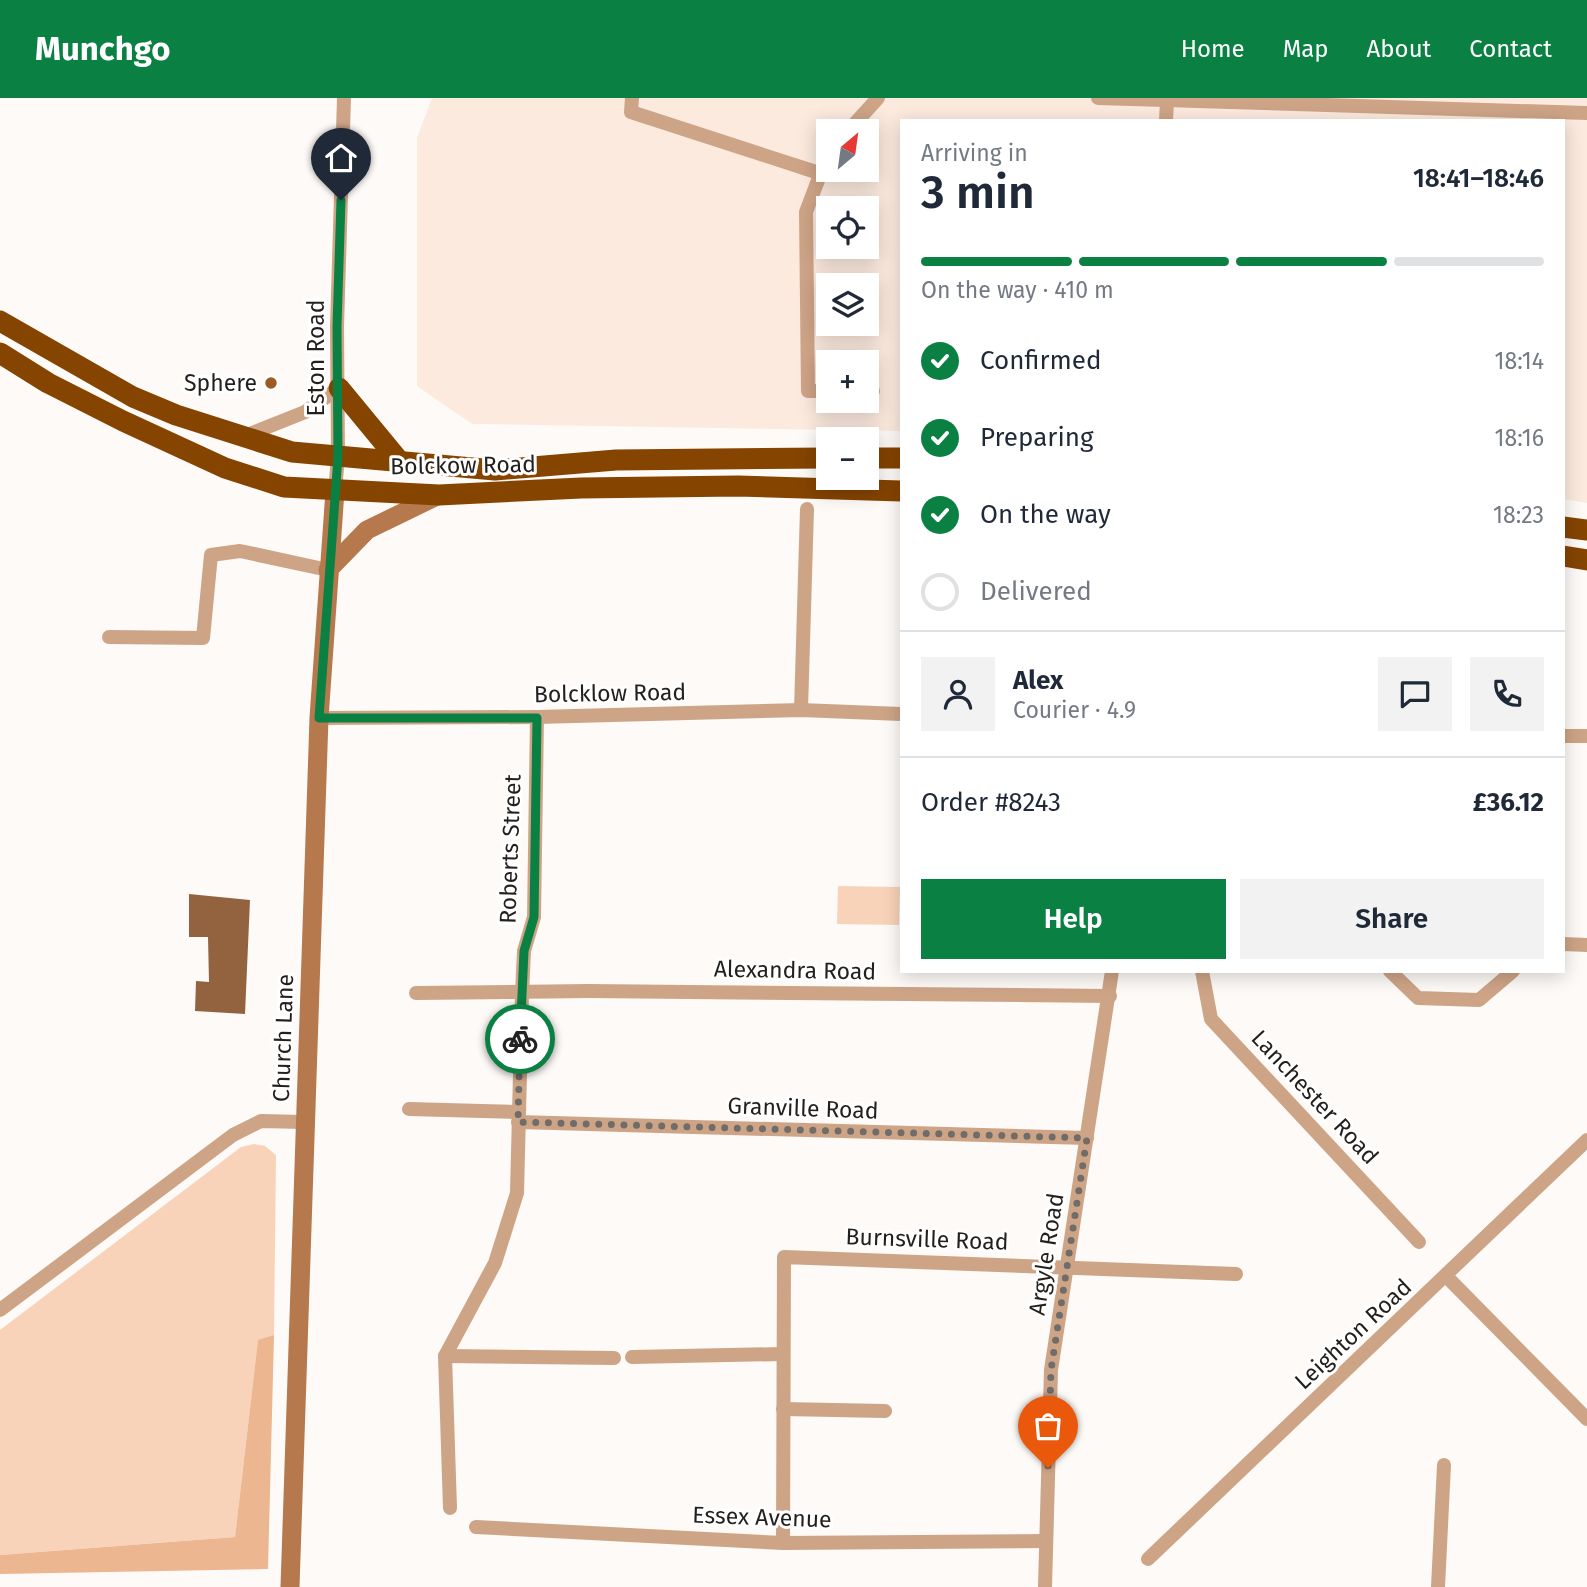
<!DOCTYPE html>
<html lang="en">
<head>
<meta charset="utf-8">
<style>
	:root { --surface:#fff; --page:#f2f2f3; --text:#1f2937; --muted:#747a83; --line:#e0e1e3; --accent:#0b8043 }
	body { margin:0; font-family:"Fira Sans",sans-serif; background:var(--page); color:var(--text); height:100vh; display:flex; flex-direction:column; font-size:26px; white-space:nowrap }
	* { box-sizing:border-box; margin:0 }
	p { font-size:23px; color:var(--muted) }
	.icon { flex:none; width:38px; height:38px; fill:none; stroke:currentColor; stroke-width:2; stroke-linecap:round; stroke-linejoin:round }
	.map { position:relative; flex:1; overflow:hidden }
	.details { position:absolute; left:900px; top:21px; width:665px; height:854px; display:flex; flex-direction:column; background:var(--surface); border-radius:0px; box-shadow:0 4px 18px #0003 }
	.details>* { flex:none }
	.needle { width:46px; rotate:29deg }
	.fabs { position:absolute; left:816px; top:21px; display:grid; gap:14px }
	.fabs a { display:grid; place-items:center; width:63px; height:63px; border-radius:0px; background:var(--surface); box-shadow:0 4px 18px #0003; font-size:35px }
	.pin { position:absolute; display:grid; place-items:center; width:60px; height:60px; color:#fff; margin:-72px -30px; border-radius:50% 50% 50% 0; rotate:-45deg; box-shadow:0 0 7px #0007 }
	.pin .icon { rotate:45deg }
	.courier { position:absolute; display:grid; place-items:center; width:70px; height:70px; margin:-35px; border:5px solid #0b8043; border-radius:50%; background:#fff; color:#222; box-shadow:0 2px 9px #0007 }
	.headline em { font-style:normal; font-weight:600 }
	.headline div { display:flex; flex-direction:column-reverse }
	.headline { display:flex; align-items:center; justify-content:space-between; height:119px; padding:0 21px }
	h1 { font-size:46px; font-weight:600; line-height:52px }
	.bar { display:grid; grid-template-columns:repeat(4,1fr); gap:10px 7px; align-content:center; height:84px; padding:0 21px }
	.bar i { height:9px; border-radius:5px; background:var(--line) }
	.bar .active { background:var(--accent) }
	.bar p { grid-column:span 4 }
	.line { display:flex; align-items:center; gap:18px; padding:0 21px; border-top:2px solid var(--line) }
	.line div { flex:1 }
	.round { display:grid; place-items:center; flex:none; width:74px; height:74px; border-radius:0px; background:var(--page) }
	ol { padding:0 21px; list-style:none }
	li { display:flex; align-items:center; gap:21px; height:77px }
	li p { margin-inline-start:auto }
	li .icon { padding:7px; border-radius:50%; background:var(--accent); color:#fff; stroke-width:4 }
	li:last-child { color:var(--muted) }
	li i { width:38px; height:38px; border:4px solid var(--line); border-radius:50% }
	.action { display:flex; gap:14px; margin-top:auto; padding:14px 21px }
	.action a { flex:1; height:80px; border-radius:0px; background:var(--accent); color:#fff; font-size:28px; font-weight:600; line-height:80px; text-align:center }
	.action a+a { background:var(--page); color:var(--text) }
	header { display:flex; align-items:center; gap:42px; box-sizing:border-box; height:98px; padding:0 35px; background:var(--accent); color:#fff }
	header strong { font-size:33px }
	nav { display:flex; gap:38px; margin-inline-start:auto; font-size:24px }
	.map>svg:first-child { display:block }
	.built { fill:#fceade; fill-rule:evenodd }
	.green { fill:#f9d3b9 }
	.forest { fill:#ebb690 }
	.building { fill:#93633f }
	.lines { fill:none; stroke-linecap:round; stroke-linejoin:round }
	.street { stroke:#cea487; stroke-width:14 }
	.secondary { stroke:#b5794d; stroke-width:19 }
	.highway { stroke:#854400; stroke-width:21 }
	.done { stroke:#706c69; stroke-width:7; stroke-dasharray:0 12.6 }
	.route { stroke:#0b8043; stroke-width:9 }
	.poi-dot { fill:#9c5b26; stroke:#fff; stroke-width:2.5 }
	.labels { text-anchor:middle; stroke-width:6; stroke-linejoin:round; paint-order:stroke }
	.street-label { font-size:23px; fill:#231f1d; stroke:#fff }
	.poi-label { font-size:23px; fill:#231f1d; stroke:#fff; text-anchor:end }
</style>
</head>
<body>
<header>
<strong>Munchgo</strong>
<nav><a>Home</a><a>Map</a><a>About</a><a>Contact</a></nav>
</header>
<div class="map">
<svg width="1587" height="1489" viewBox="0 0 1587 1489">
	<rect width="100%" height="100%" fill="#fefaf7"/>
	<path class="built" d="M432,0h1155v405l-24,-4v-378h-662v310l-429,-7 -55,-38v-248zM828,33h38v39h-38zM828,110h38v39h-38zM828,187h38v39h-38zM828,264h38v39h-38z"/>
	<g class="green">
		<polygon points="838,788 900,789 899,827 837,826"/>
		<polygon points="254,1046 265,1048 276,1057 274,1237 258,1243 235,1439 0,1457 0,1232 241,1049"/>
	</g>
	<polygon class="forest" points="274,1237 268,1471 0,1476 0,1457 235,1439 258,1242"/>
	<polygon class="building" points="189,796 250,802 245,916 195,913 196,883 209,884 208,839 189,839"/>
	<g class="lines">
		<g class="street">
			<polyline points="632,0 631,14 819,75"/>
			<polyline points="1098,0 1587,15"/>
			<polyline points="1166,23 1167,3"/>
			<polyline points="848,33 878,0"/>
			<polyline points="828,56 806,114 808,293 828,293"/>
			<polyline points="866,293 873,293"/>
			<polyline points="245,338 305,314 339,290"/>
			<polyline points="335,393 338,359 337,229 344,0"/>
			<polyline points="109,539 203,540 211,457 240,453 328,472"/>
			<polyline points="801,612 807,411"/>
			<polyline points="319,620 537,619 801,612 901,616"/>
			<polyline points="1563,638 1587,638"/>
			<polyline points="1563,846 1587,847"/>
			<polyline points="1202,873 1211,921 1419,1144"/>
			<polyline points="1390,873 1418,900 1479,902 1513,873"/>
			<polyline points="416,895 589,893 1110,898"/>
			<polyline points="409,1011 518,1014"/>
			<polyline points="518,1024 1087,1040"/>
			<polyline points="1447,1179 1587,1321"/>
			<polyline points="0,1212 233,1037 261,1023 304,1024"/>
			<polyline points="445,1258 614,1260"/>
			<polyline points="632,1259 782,1256"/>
			<polyline points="783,1311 885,1313"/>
			<polyline points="450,1410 445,1258 495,1165 517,1095 522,896 524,853 534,819 537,619"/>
			<polyline points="476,1429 783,1445 1046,1443"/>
			<polyline points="783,1445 784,1159 1236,1176"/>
			<polyline points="1148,1461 1587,1042"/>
			<polyline points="1045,1489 1051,1272 1112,873"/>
			<polyline points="1438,1489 1444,1367"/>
		</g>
		<g class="secondary">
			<polyline points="328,472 367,432 439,397"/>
			<polyline points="290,1489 319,620 335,393"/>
		</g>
		<g class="highway">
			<polyline points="0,223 133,299 176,317 292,354 495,372 616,362 828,360"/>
			<polyline points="0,255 48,285 123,323 225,370 284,389 439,397 581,390 738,388 901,393"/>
			<polyline points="339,290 400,364"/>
			<polyline points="866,360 901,360"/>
			<polyline points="1563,429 1587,432"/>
			<polyline points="1563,458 1587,462"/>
		</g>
	</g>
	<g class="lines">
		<polyline class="done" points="520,941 518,1024 1087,1040 1051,1272 1048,1370"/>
		<polyline class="route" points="341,102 337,229 338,359 319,620 537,620 534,819 524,853 520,941"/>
	</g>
	<circle class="poi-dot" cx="271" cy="285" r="7"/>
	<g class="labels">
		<g class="street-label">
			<text transform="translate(316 260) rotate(-90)" y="8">Eston Road</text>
			<text transform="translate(463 367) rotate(-1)" y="8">Bolckow Road</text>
			<text transform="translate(610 595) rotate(-1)" y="8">Bolcklow Road</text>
			<text transform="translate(510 751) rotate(-88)" y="8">Roberts Street</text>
			<text transform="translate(795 872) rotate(1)" y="8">Alexandra Road</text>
			<text transform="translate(283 940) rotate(-88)" y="8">Church Lane</text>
			<text transform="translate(1315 999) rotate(47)" y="8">Lanchester Road</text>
			<text transform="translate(803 1010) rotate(2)" y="8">Granville Road</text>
			<text transform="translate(927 1141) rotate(2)" y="8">Burnsville Road</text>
			<text transform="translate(1046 1156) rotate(-81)" y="8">Argyle Road</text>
			<text transform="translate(1353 1236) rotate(-43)" y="8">Leighton Road</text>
			<text transform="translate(762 1419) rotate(2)" y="8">Essex Avenue</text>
		</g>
		<g class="poi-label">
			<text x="257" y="293">Sphere</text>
		</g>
	</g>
</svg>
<div class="fabs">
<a><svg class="needle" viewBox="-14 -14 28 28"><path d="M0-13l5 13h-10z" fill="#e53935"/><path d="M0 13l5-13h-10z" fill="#747a83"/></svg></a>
<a><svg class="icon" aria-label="locate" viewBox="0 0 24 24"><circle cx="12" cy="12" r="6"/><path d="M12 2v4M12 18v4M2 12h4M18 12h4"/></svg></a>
<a><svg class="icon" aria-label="layers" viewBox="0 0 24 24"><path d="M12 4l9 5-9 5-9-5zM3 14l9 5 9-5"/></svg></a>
<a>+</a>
<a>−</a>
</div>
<div class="pin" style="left:1048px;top:1370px;background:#ea580c"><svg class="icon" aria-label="bag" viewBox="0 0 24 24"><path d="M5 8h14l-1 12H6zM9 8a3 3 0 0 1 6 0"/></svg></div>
<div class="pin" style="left:341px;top:102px;background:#1f2937"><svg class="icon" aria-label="home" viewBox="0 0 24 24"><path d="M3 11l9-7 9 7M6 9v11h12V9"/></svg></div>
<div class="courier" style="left:520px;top:941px"><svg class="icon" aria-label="bike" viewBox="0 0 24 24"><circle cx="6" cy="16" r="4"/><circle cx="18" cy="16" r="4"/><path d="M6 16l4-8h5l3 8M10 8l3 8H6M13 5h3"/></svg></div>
<section class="details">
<div class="headline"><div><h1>3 min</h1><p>Arriving in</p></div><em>18:41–18:46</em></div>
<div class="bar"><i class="active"></i><i class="active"></i><i class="active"></i><i></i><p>On the way · 410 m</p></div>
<ol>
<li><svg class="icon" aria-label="check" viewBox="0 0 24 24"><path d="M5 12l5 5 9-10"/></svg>Confirmed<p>18:14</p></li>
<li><svg class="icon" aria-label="check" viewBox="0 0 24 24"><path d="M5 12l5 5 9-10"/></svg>Preparing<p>18:16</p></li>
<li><svg class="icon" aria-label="check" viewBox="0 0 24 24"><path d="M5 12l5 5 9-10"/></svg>On the way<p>18:23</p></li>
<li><i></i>Delivered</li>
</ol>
<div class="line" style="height:126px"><a class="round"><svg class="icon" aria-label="person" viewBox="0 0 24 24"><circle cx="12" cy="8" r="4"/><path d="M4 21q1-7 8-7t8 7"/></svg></a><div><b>Alex</b><p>Courier · 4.9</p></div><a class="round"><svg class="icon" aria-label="chat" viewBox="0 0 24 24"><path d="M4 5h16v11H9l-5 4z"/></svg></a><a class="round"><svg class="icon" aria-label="phone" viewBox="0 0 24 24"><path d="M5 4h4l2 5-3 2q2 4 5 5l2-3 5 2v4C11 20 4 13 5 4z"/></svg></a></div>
<div class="line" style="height:91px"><div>Order #8243</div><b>£36.12</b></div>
<div class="action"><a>Help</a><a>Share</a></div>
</section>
</div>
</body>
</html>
